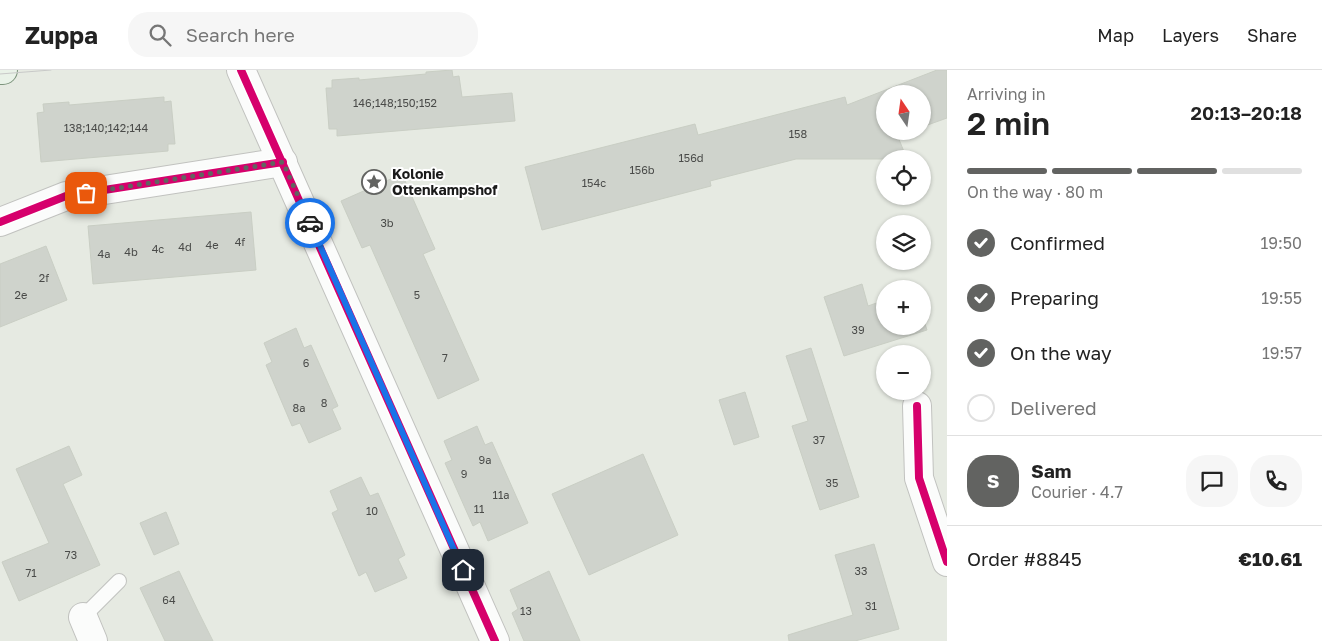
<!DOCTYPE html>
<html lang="en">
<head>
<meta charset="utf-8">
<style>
	:root { --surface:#fff; --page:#f6f6f6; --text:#222; --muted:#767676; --line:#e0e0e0; --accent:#626361 }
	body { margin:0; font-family:"Golos Text",sans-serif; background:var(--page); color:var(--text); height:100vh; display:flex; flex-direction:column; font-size:19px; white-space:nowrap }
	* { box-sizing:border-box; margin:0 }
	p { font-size:16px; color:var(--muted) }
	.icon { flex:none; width:28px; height:28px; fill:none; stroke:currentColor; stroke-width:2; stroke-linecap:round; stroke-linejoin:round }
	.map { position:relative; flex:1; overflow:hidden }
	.panel { display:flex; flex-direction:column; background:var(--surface); width:375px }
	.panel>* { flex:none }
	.needle { width:32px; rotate:347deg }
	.buttons { position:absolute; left:876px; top:15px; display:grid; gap:10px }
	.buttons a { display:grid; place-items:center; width:55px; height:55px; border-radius:50%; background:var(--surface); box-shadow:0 1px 4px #0004; font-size:25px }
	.pin { position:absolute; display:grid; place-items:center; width:42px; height:42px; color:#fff; margin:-21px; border-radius:10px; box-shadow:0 2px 8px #0006 }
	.courier { position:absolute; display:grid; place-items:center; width:50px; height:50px; margin:-25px; border:4px solid #1a73e8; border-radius:50%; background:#fff; color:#222; box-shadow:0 1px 6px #0007 }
	.headline em { font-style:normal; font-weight:600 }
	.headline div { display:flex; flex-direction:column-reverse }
	.headline { display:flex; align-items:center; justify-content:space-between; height:85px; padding:0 20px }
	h1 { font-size:32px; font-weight:600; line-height:38px }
	.bar { display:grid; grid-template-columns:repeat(4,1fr); gap:8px 5px; align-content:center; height:60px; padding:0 20px }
	.bar i { height:6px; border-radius:4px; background:var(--line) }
	.bar .on { background:var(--accent) }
	.bar p { grid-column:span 4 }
	.line { display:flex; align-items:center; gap:12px; padding:0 20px; border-top:1px solid var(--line) }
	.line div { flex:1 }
	.round { display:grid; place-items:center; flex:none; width:52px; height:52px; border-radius:20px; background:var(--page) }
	ol { padding:0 20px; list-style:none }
	li { display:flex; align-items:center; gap:15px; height:55px }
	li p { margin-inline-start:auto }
	li .icon { padding:5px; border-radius:50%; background:var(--accent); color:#fff; stroke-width:4 }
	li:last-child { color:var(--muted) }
	li i { width:28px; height:28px; border:2px solid var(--line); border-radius:50% }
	header { display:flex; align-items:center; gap:30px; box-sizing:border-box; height:70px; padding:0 25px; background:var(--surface); border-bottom:1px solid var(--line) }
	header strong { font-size:24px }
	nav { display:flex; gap:28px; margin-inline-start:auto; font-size:18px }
	.search { width:350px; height:45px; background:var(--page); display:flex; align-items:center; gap:12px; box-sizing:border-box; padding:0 18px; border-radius:20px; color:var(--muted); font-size:19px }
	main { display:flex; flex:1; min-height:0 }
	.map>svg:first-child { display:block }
	.building { fill:#cfd3cc; stroke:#c9cec4 }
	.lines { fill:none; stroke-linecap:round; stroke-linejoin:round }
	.service-casing { stroke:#c1c2bf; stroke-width:16 }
	.minor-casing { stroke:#c1c2bf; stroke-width:30 }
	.secondary-casing { stroke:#7c947c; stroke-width:30 }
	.service { stroke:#fbfcfb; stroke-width:14 }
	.minor { stroke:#fbfcfb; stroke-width:28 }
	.secondary { stroke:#e9f2e8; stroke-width:28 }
	.tram { stroke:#c8c9c8; stroke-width:1 }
	.cycleway-casing { stroke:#fff; stroke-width:11 }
	.cycleway { stroke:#d6006c; stroke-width:8 }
	.done { stroke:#626361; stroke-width:5; stroke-dasharray:0 9 }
	.route { stroke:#1a73e8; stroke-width:6 }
	.labels { text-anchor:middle; stroke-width:4; stroke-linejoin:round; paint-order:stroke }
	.number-label { font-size:11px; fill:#4a4b49 }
	.poi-label { font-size:14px; font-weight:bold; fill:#1b1b1b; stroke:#fff; text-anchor:start }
</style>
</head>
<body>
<header>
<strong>Zuppa</strong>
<div class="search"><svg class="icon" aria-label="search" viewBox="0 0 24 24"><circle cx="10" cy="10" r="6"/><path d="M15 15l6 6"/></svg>Search here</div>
<nav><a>Map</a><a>Layers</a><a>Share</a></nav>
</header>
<main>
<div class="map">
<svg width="947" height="571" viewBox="0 0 947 571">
	<rect width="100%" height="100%" fill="#e6eae2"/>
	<g class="building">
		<polygon points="452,0 453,7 459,6 462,27 512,23 515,51 337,66 337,59 329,59 326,18 332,18 332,10 359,8 359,10 426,4 426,2"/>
		<polygon points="937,0 947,0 947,48 922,57 922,24 885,24 885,61 912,61 898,67 907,89 796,89 710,111 711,116 542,160 525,97 695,54 698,65 845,27 847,35"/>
		<polygon points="164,27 164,32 171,31 175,74 168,74 168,81 41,92 37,43 44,42 43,34 69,32 69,35"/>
		<polygon points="402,104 435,179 423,184 479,310 438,329 370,175 362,178 341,131"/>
		<polygon points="251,142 256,200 93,214 88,156"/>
		<polygon points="46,176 67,230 0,257 0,194"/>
		<polygon points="862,214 868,236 885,230 885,256 922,256 922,245 927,260 844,286 824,227"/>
		<polygon points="296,258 304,278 311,275 338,336 332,339 341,359 309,373 300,353 292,356 266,295 272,292 264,273"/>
		<polygon points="811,278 859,427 820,440 792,356 808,351 786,286"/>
		<polygon points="745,322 759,367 734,375 719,330"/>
		<polygon points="477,356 485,375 492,372 528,453 488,471 480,452 473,456 445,393 452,390 444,371"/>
		<polygon points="69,376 82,405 63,414 100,495 19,531 2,492 49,473 16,399"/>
		<polygon points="643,384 678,465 589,505 552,424"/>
		<polygon points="361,407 370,426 378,423 405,485 398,489 407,508 375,522 366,502 359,506 332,443 338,440 330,421"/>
		<polygon points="166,442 179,474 154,485 140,453"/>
		<polygon points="874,474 899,559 855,571 789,571 788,565 853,545 835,485"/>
		<polygon points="179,501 198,541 213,571 165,571 140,518"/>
		<polygon points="549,501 572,553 580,571 524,571 512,543 518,539 510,520"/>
	</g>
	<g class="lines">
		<defs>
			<polyline id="service" points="83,547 119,511"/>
			<g id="minor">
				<polyline points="241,0 495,571"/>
				<polyline points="0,152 66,126 283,92"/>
				<polyline points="917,336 919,408 947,492"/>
				<polyline points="83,547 93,571"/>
			</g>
			<polyline id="secondary" points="0,0 3,0"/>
		</defs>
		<use href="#service" class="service-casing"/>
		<use href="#minor" class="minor-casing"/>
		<use href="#secondary" class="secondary-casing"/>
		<use href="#service" class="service"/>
		<use href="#minor" class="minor"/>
		<use href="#secondary" class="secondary"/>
		<polyline class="tram" points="0,4 51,0"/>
		<defs>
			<g id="cycleway">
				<polyline points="241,0 495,571"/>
				<polyline points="0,152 66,126 283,92"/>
				<polyline points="917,336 919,408 947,492"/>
			</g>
		</defs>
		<use href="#cycleway" class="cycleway-casing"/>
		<use href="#cycleway" class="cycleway"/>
	</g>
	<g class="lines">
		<polyline class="done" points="86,123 283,92 310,153"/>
		<polyline class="route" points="310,153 463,500"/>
	</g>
	<defs>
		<symbol id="sight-ring" viewBox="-11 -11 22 22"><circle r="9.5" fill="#fff" stroke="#626361" stroke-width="1.5"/><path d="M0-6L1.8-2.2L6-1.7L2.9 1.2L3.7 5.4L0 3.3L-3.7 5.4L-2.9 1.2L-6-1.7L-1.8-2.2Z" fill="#626361"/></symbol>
	</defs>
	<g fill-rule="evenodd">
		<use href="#sight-ring" x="360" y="98" width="28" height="28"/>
	</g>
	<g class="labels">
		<g class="number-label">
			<text x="395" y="37">146;148;150;152</text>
			<text x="106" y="62">138;140;142;144</text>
			<text x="798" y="68">158</text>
			<text x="691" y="92">156d</text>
			<text x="642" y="104">156b</text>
			<text x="594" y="117">154c</text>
			<text x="387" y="157">3b</text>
			<text x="240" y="176">4f</text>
			<text x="212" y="179">4e</text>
			<text x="185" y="181">4d</text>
			<text x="158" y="183">4c</text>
			<text x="131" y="186">4b</text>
			<text x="104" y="188">4a</text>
			<text x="44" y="212">2f</text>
			<text x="21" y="229">2e</text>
			<text x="417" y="229">5</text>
			<text x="858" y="264">39</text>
			<text x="445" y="292">7</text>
			<text x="306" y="297">6</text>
			<text x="324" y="337">8</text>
			<text x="299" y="342">8a</text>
			<text x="819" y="374">37</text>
			<text x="485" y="394">9a</text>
			<text x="464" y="408">9</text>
			<text x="832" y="417">35</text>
			<text x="501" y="429">11a</text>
			<text x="479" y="443">11</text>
			<text x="372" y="445">10</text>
			<text x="71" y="489">73</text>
			<text x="861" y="505">33</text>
			<text x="31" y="507">71</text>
			<text x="169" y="534">64</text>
			<text x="871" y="540">31</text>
			<text x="526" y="545">13</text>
		</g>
		<g class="poi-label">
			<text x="392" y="109">Kolonie<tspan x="392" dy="16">Ottenkampshof</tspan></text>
		</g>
	</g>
</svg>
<div class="buttons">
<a><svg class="needle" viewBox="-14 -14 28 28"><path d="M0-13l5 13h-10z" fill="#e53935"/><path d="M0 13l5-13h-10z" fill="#767676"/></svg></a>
<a><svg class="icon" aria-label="locate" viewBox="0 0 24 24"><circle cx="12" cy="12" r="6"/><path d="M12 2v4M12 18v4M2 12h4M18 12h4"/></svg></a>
<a><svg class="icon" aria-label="layers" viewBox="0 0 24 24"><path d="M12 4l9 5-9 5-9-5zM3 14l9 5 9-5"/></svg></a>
<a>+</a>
<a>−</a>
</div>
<div class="pin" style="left:86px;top:123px;background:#ea580c"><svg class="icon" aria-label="bag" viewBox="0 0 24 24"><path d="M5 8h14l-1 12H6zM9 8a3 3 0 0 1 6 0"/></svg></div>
<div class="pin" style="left:463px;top:500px;background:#1f2937"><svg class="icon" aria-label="home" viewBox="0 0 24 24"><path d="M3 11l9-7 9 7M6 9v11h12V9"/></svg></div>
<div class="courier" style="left:310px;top:153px"><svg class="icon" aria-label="car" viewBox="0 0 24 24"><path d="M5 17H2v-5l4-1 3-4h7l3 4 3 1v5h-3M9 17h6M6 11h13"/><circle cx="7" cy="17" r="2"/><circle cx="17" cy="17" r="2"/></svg></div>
</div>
<section class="panel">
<div class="headline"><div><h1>2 min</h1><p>Arriving in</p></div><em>20:13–20:18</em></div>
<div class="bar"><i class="on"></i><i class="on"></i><i class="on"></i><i></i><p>On the way · 80 m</p></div>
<ol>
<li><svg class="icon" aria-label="check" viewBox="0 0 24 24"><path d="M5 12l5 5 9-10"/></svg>Confirmed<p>19:50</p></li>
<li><svg class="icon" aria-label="check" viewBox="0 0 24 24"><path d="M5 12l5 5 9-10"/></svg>Preparing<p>19:55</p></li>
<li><svg class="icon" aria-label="check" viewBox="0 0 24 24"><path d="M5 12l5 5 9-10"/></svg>On the way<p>19:57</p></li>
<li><i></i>Delivered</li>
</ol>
<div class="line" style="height:90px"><b class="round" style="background:var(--accent);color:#fff">S</b><div><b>Sam</b><p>Courier · 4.7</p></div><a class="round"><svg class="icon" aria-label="chat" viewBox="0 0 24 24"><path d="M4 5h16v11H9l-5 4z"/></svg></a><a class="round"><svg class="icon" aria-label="phone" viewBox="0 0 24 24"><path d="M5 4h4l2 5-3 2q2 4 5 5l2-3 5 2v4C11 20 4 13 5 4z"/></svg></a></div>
<div class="line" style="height:65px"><div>Order #8845</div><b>€10.61</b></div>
</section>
</main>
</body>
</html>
